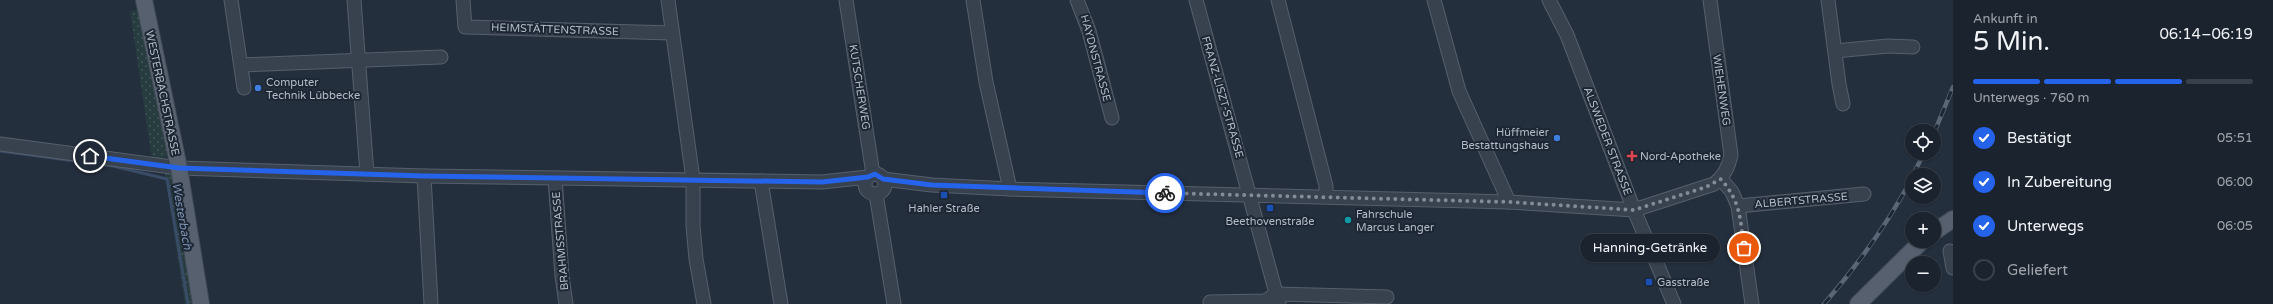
<!DOCTYPE html>
<html lang="de">
<head>
<meta charset="utf-8">
<style>
	:root { --surface:#1b232e; --page:#282f3a; --text:#f1f3f6; --muted:#a0a4aa; --line:#39404a; --accent:#2563eb }
	body { margin:0; font-family:"Varela Round",sans-serif; background:var(--page); color:var(--text); height:100vh; display:flex; flex-direction:column; font-size:15px; white-space:nowrap }
	* { box-sizing:border-box; margin:0 }
	p { font-size:13px; color:var(--muted) }
	.icon { flex:none; width:22px; height:22px; fill:none; stroke:currentColor; stroke-width:2; stroke-linecap:round; stroke-linejoin:round }
	.map { position:relative; flex:1; overflow:hidden }
	.sheet { display:flex; flex-direction:column; background:var(--surface); width:320px }
	.sheet>* { flex:none }
	.tools { position:absolute; left:1905px; top:124px; display:grid; gap:8px }
	.tools a { display:grid; place-items:center; width:36px; height:36px; border-radius:50%; background:var(--surface); box-shadow:0 1px 3px #0004,0 0 0 1px var(--line); font-size:20px }
	.pin { position:absolute; display:grid; place-items:center; width:34px; height:34px; color:#fff; margin:-17px; border:2px solid #fff; border-radius:50%; box-shadow:0 1px 4px #0007 }
	.courier { position:absolute; display:grid; place-items:center; width:40px; height:40px; margin:-20px; border:3px solid #2563eb; border-radius:50%; background:#fff; color:#222; box-shadow:0 1px 5px #0007 }
	.bubble { position:absolute; height:28px; border-radius:14px; background:var(--surface); box-shadow:0 1px 3px #0004,0 0 0 1px var(--line); font-size:13px; font-weight:600; line-height:28px; text-align:center }
	.headline em { font-style:normal; font-weight:600 }
	.headline div { display:flex; flex-direction:column-reverse }
	.headline { display:flex; align-items:center; justify-content:space-between; height:68px; padding:0 20px }
	h1 { font-size:26px; font-weight:600; line-height:30px }
	.bar { display:grid; grid-template-columns:repeat(4,1fr); gap:6px 4px; align-content:center; height:48px; padding:0 20px }
	.bar i { height:5px; border-radius:3px; background:var(--line) }
	.bar .on { background:var(--accent) }
	.bar p { grid-column:span 4 }
	ol { padding:0 20px; list-style:none }
	li { display:flex; align-items:center; gap:12px; height:44px }
	li p { margin-inline-start:auto }
	li .icon { padding:4px; border-radius:50%; background:var(--accent); color:#fff; stroke-width:4 }
	li:last-child { color:var(--muted) }
	li i { width:22px; height:22px; border:2px solid var(--line); border-radius:50% }
	main { display:flex; flex:1; min-height:0 }
	.map>svg:first-child { display:block }
	.grass { fill:url(#grass-dots) }
	.lines { fill:none; stroke-linecap:round; stroke-linejoin:round }
	.stream { stroke:#394c67; stroke-width:3 }
	.minor-casing { stroke:#565f6c; stroke-width:15 }
	.major-casing { stroke:#414a57; stroke-width:18 }
	.minor { stroke:#38414e; stroke-width:13 }
	.major { stroke:#56606e; stroke-width:16 }
	.rail-casing { stroke:#5a6575; stroke-width:4.5 }
	.rail { stroke:#1d2633; stroke-width:3; stroke-dasharray:9; stroke-linecap:butt }
	.done { stroke:#828b98; stroke-width:4; stroke-dasharray:0 7.2 }
	.route { stroke:#2563eb; stroke-width:5 }
	.shop-dot { fill:#3f7fe0; stroke:#1d2633; stroke-width:1.5 }
	.health-dot { fill:#e0444e; stroke:#1d2633; stroke-width:1.5 }
	.transit-dot { fill:#1a4fb4; stroke:#1d2633; stroke-width:1.5 }
	.culture-dot { fill:#0f9aa8; stroke:#1d2633; stroke-width:1.5 }
	.labels { text-anchor:middle; stroke-width:4; stroke-linejoin:round; paint-order:stroke }
	.street-label { font-size:11px; fill:#b4bcc9; stroke:#1d2633 }
	.poi-label { font-size:11px; fill:#b4bcc9; stroke:#1d2633; text-anchor:start }
	.water-label { font-size:12px; font-style:italic; fill:#7c92b1; stroke:#1d2633 }
</style>
</head>
<body>
<main>
<div class="map">
<svg width="1953" height="304" viewBox="0 0 1953 304">
	<defs>
		<pattern id="grass-dots" width="8" height="8" patternUnits="userSpaceOnUse"><rect width="8" height="8" fill="#263c3f"/><path d="M2 2h.1M6 6h.1" fill="none" stroke="#435659" stroke-width="1.8" stroke-linecap="round"/></pattern>
	</defs>
	<rect width="100%" height="100%" fill="#242f3e"/>
	<g class="grass">
		<polygon points="140,10 170,154 162,159 152,159 130,11"/>
		<polygon points="165,174 173,174 194,304 185,304"/>
	</g>
	<g class="lines">
		<polyline class="stream" points="0,151 113,166 167,179 188,304"/>
		<defs>
			<g id="minor">
				<polyline points="231,0 244,88"/>
				<polyline points="354,0 367,174"/>
				<polyline points="463,0 465,27 672,33"/>
				<polyline points="668,0 693,179 693,226 696,259 704,304"/>
				<polyline points="846,0 873,174"/>
				<polyline points="973,0 986,82 1010,189"/>
				<polyline points="1077,0 1089,31 1112,118"/>
				<polyline points="1196,0 1279,304"/>
				<polyline points="1278,0 1326,186 1326,196"/>
				<polyline points="1434,0 1459,91 1509,202"/>
				<polyline points="1549,0 1567,35 1634,210 1674,304"/>
				<polyline points="1828,0 1839,84 1843,104"/>
				<polyline points="1835,51 1888,46 1913,47"/>
				<polyline points="241,65 441,57"/>
				<polyline points="0,144 179,168 424,176 822,182 868,177"/>
				<circle cx="875" cy="184" r="10"/>
				<polyline points="424,176 431,304"/>
				<polyline points="555,178 562,276 566,304"/>
				<path d="M883,179l49,6 78,4 499,13 125,8 80,-26c10,-8 14,-16 17,-29l-21,-155"/>
				<polyline points="1721,179 1732,192 1738,206 1752,304"/>
				<polyline points="761,181 781,304"/>
				<polyline points="876,194 894,304"/>
				<polyline points="1738,206 1864,194"/>
				<polyline points="1950,251 1953,268"/>
				<polyline points="1210,302 1265,301 1276,294 1387,297"/>
			</g>
			<g id="major">
				<polyline points="144,0 179,168 201,304"/>
				<polyline points="1934,232 1953,219"/>
				<polyline points="1858,304 1922,241"/>
			</g>
		</defs>
		<use href="#minor" class="minor-casing"/>
		<use href="#major" class="major-casing"/>
		<use href="#minor" class="minor"/>
		<use href="#major" class="major"/>
		<defs>
			<g id="rail">
				<polyline points="1934,133 1953,87"/>
				<polyline points="1913,175 1924,153"/>
				<path d="M1824,304c33,-38 64,-81 88,-126"/>
			</g>
		</defs>
		<use href="#rail" class="rail-casing"/>
		<use href="#rail" class="rail"/>
	</g>
	<g class="lines">
		<path class="done" d="M1165,193l344,9 125,8 72,-23 15,-8c20,24 19,39 23,69"/>
		<polyline class="route" points="90,156 179,168 424,176 822,182 868,177 875,174 883,179 932,185 1165,193"/>
	</g>
	<g class="shop-dot">
		<circle cx="258" cy="88" r="4"/>
		<circle cx="1557" cy="138" r="4"/>
	</g>
	<path class="health-dot" d="M1630 150h4v4h4v4h-4v4h-4v-4h-4v-4h4z"/>
	<g class="transit-dot">
		<rect x="940" y="191" width="8" height="8" rx="2"/>
		<rect x="1266" y="204" width="8" height="8" rx="2"/>
		<rect x="1645" y="278" width="8" height="8" rx="2"/>
	</g>
	<circle class="culture-dot" cx="1348" cy="220" r="4"/>
	<g class="labels">
		<g class="street-label">
			<text transform="translate(555 29) rotate(2)" y="4">HEIMSTÄTTENSTRASSE</text>
			<text transform="translate(1096 58) rotate(75)" y="4">HAYDNSTRASSE</text>
			<text transform="translate(860 87) rotate(81)" y="4">KUTSCHERWEG</text>
			<text transform="translate(1722 90) rotate(82)" y="4">WIEHENWEG</text>
			<text transform="translate(163 93) rotate(78)" y="4">WESTERBACHSTRASSE</text>
			<text transform="translate(1223 97) rotate(74)" y="4">FRANZ-LISZT-STRASSE</text>
			<text transform="translate(1608 141) rotate(69)" y="4">ALSWEDER STRASSE</text>
			<text transform="translate(1801 200) rotate(-5)" y="4">ALBERTSTRASSE</text>
			<text transform="translate(560 241) rotate(-95)" y="4">BRAHMSSTRASSE</text>
		</g>
		<g class="poi-label">
			<text x="266" y="86">Computer<tspan x="266" dy="13">Technik Lübbecke</tspan></text>
			<text x="1549" y="136" text-anchor="end">Hüffmeier<tspan x="1549" dy="13">Bestattungshaus</tspan></text>
			<text x="1640" y="160">Nord-Apotheke</text>
			<text x="944" y="212" text-anchor="middle">Hahler Straße</text>
			<text x="1356" y="218">Fahrschule<tspan x="1356" dy="13">Marcus Langer</tspan></text>
			<text x="1270" y="225" text-anchor="middle">Beethovenstraße</text>
			<text x="1657" y="286">Gasstraße</text>
		</g>
		<g class="water-label">
			<text transform="translate(182 216) rotate(80)" y="4">Westerbach</text>
		</g>
	</g>
</svg>
<div class="tools">
<a><svg class="icon" aria-label="locate" viewBox="0 0 24 24"><circle cx="12" cy="12" r="6"/><path d="M12 2v4M12 18v4M2 12h4M18 12h4"/></svg></a>
<a><svg class="icon" aria-label="layers" viewBox="0 0 24 24"><path d="M12 4l9 5-9 5-9-5zM3 14l9 5 9-5"/></svg></a>
<a>+</a>
<a>−</a>
</div>
<div class="pin" style="left:1744px;top:248px;background:#ea580c"><svg class="icon" aria-label="bag" viewBox="0 0 24 24"><path d="M5 8h14l-1 12H6zM9 8a3 3 0 0 1 6 0"/></svg></div>
<div class="pin" style="left:90px;top:156px;background:#1f2937"><svg class="icon" aria-label="home" viewBox="0 0 24 24"><path d="M3 11l9-7 9 7M6 9v11h12V9"/></svg></div>
<div class="courier" style="left:1165px;top:193px"><svg class="icon" aria-label="bike" viewBox="0 0 24 24"><circle cx="6" cy="16" r="4"/><circle cx="18" cy="16" r="4"/><path d="M6 16l4-8h5l3 8M10 8l3 8H6M13 5h3"/></svg></div>
<div class="bubble" style="left:1580px;top:234px;width:140px">Hanning-Getränke</div>
</div>
<section class="sheet">
<div class="headline"><div><h1>5 Min.</h1><p>Ankunft in</p></div><em>06:14–06:19</em></div>
<div class="bar"><i class="on"></i><i class="on"></i><i class="on"></i><i></i><p>Unterwegs · 760 m</p></div>
<ol>
<li><svg class="icon" aria-label="check" viewBox="0 0 24 24"><path d="M5 12l5 5 9-10"/></svg>Bestätigt<p>05:51</p></li>
<li><svg class="icon" aria-label="check" viewBox="0 0 24 24"><path d="M5 12l5 5 9-10"/></svg>In Zubereitung<p>06:00</p></li>
<li><svg class="icon" aria-label="check" viewBox="0 0 24 24"><path d="M5 12l5 5 9-10"/></svg>Unterwegs<p>06:05</p></li>
<li><i></i>Geliefert</li>
</ol>
</section>
</main>
</body>
</html>
